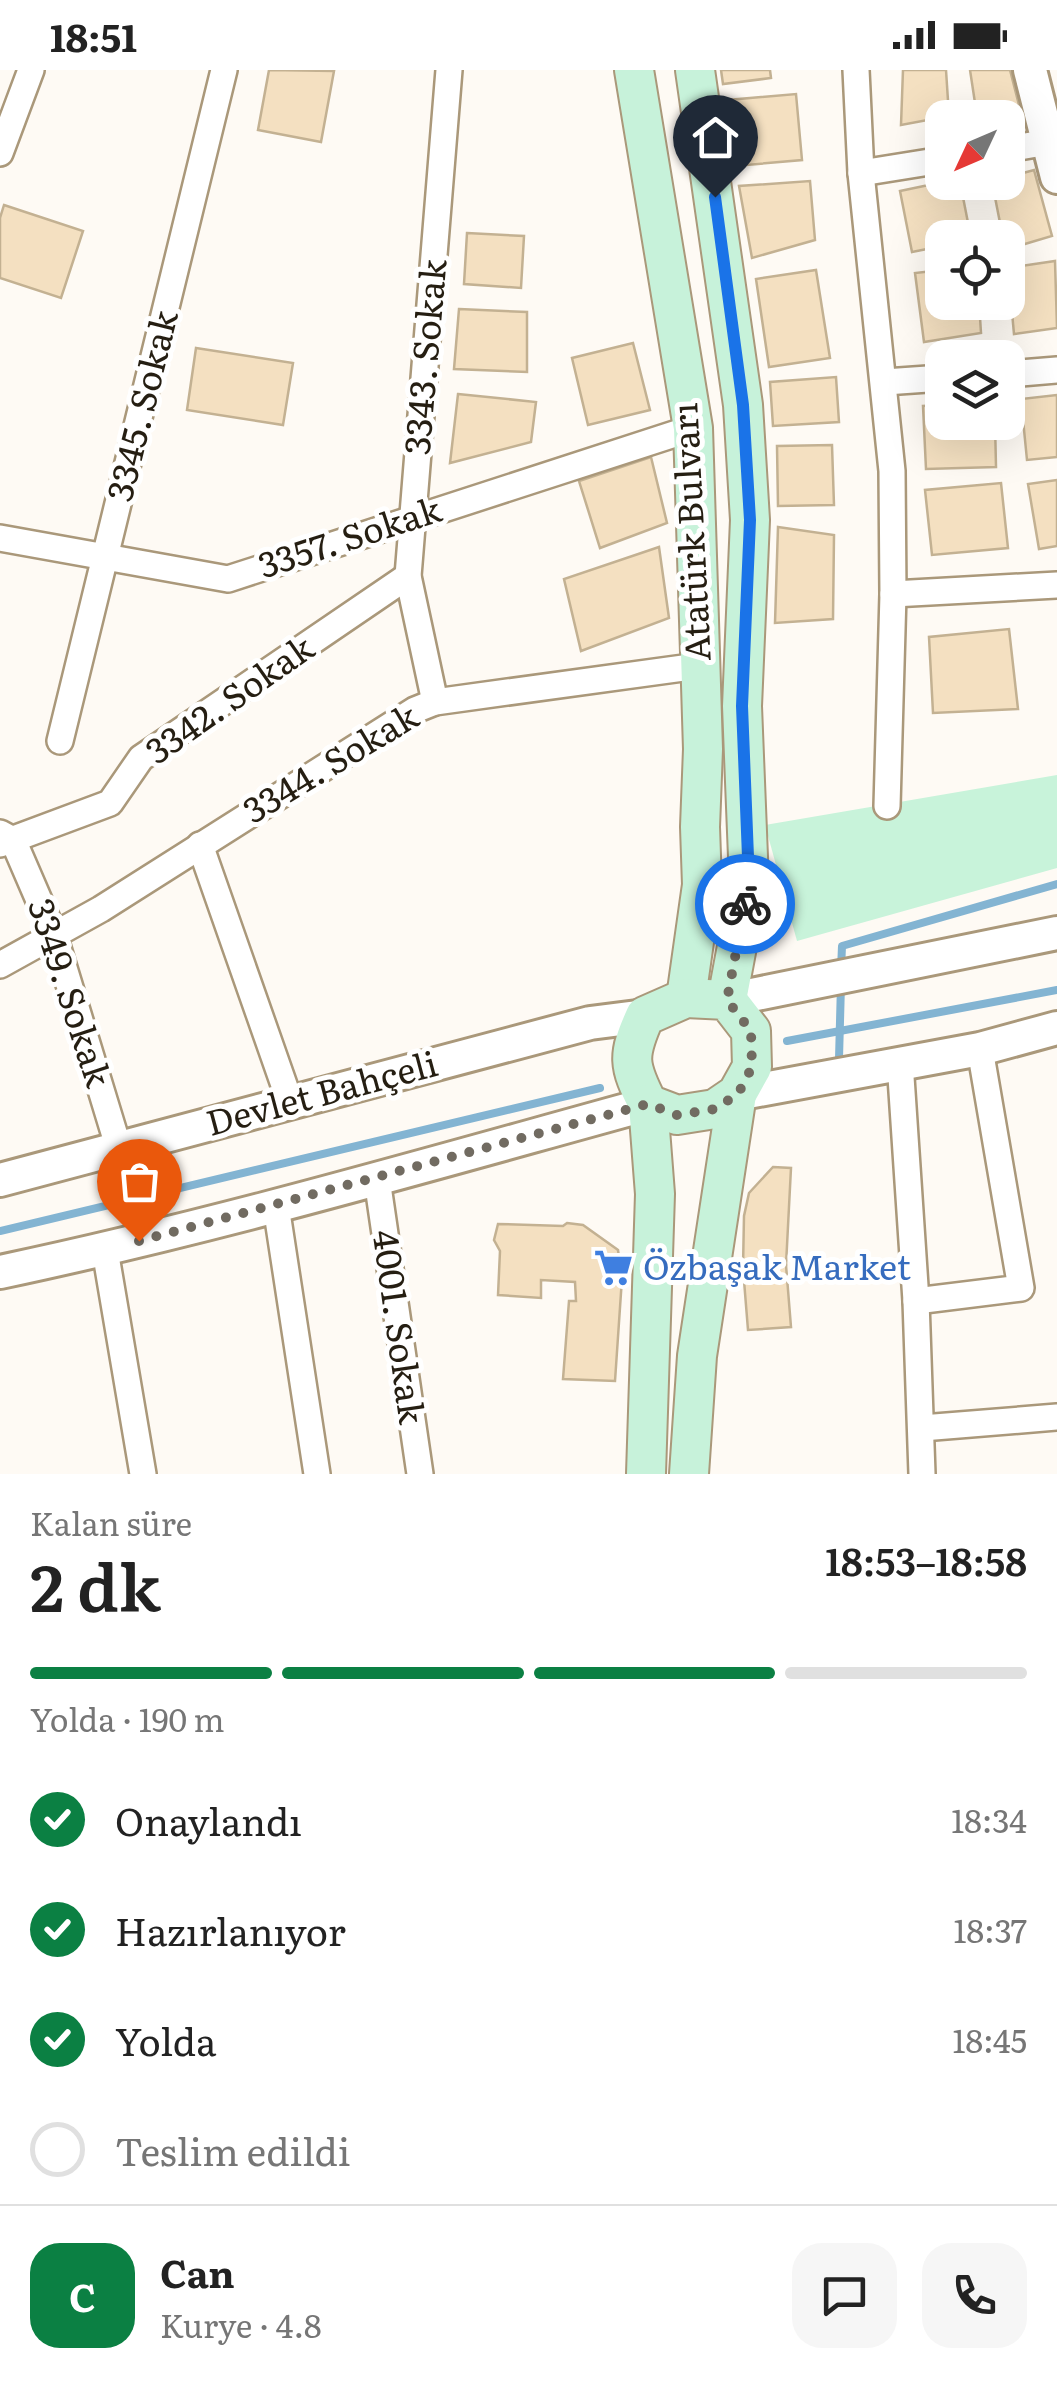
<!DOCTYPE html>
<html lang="tr">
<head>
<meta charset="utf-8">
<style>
	:root { --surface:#fff; --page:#f6f6f6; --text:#222; --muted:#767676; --line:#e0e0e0; --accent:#0b8043 }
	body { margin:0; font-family:Literata,serif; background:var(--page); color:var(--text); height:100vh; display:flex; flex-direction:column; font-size:38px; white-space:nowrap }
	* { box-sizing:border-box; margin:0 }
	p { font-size:32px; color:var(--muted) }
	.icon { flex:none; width:55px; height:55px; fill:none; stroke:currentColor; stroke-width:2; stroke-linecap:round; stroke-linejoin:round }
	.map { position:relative; height:1404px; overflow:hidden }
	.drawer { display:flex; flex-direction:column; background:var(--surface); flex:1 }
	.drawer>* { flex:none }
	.needle { width:65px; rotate:226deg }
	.controls { position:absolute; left:925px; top:30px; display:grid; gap:20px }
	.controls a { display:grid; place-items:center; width:100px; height:100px; border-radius:20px; background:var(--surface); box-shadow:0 10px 40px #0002; font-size:50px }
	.pin { position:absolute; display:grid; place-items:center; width:85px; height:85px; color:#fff; margin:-102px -42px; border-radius:50% 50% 50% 0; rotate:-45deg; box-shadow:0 0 10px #0007 }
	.pin .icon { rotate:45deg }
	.courier { position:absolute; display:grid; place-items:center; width:100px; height:100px; margin:-50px; border:8px solid #1a73e8; border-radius:50%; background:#fff; color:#222; box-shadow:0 2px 12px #0007 }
	.summary em { font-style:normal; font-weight:600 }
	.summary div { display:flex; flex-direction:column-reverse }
	.summary { display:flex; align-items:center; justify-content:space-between; height:170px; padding:0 30px }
	h1 { font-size:65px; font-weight:600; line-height:75px }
	.bar { display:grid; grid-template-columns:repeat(4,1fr); gap:15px 10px; align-content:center; height:120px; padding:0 30px }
	.bar i { height:12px; border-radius:8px; background:var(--line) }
	.bar .active { background:var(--accent) }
	.bar p { grid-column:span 4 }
	.line { display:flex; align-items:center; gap:25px; padding:0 30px; border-top:2px solid var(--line) }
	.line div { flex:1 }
	.round { display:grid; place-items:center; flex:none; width:105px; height:105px; border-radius:30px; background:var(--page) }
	ol { padding:0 30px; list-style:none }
	li { display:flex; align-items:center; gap:30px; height:110px }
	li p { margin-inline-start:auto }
	li .icon { padding:10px; border-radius:50%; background:var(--accent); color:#fff; stroke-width:4 }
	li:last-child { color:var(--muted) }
	li i { width:55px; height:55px; border:5px solid var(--line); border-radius:50% }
	.status { display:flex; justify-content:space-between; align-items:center; height:70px; padding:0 50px; background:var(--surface); direction:ltr }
	.status svg { height:28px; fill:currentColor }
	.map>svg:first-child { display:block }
	.green { fill:#c8f3da }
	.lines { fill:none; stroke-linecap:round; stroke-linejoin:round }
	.stream { stroke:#83b4d2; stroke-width:8 }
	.building { fill:#f4e0c1; stroke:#c3b192; stroke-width:2.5 }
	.minor-casing { stroke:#aa987a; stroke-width:30 }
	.tertiary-casing { stroke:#aa987a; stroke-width:38 }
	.secondary-casing { stroke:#aa987a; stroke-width:42 }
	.minor { stroke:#fff; stroke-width:25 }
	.tertiary { stroke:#fff; stroke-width:32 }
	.secondary { stroke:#c7f2da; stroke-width:38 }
	.done { stroke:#716b61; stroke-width:10; stroke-dasharray:0 18 }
	.route { stroke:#1a73e8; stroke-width:12 }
	.labels { text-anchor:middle; stroke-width:10; stroke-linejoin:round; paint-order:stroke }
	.street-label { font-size:35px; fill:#251e12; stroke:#fff }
	.shop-label { font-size:35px; fill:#366cbe; stroke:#fff; text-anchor:start }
</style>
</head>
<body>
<div class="status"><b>18:51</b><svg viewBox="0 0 49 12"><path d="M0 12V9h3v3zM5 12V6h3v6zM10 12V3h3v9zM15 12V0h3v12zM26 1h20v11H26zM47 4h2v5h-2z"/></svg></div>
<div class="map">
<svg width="1057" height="1404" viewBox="0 0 1057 1404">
	<rect width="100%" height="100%" fill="#fefaf4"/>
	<polygon class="green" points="1057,705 1057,798 797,871 765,755"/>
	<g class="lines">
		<g class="stream">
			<polyline points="841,900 842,876 1057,814"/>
			<polyline points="787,971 1057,920"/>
			<polyline points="839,989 841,914"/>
			<polyline points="0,1161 600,1018"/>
		</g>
	</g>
	<g class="building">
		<polygon points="269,0 334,1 321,72 258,60"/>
		<polygon points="721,0 770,0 771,8 723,14"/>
		<polygon points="903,0 946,0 949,46 901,55"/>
		<polygon points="970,0 1010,0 1019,35 977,46"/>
		<polygon points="796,24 802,90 735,96 728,30"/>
		<polygon points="1034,100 1052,166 1008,179 1008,168 1003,168 992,112 1008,112 1008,107"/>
		<polygon points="810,111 815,170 752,188 739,116"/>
		<polygon points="943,112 960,112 971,168 942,168 942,176 912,182 900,121"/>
		<polygon points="4,135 83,161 61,228 0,208 0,148"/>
		<polygon points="467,163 524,166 521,218 464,214"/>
		<polygon points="1055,191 1057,258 1014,264 1008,198"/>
		<polygon points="816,200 830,288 769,297 756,209"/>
		<polygon points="942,200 942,232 979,232 981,263 924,272 915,203"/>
		<polygon points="459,239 527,242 527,302 454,299"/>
		<polygon points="633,273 650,340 588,355 572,288"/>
		<polygon points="196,278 293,293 283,355 187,340"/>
		<polygon points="836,307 839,352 773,356 770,312"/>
		<polygon points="458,324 536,332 531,372 450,393"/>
		<polygon points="1057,325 1057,387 1027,390 1021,329"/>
		<polygon points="942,335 942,352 995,352 996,397 926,399 923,336"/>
		<polygon points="832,375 834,435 778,436 777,376"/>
		<polygon points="651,387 667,453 600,478 579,411"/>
		<polygon points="1057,410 1057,476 1039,479 1028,414"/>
		<polygon points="1001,413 1008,478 932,485 925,420"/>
		<polygon points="778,457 834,465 833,549 775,553"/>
		<polygon points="659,477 669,548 581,581 564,509"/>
		<polygon points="1009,559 1018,639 933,643 929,567"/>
		<polygon points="773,1097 791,1098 786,1195 743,1198 744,1146 749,1123"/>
		<polygon points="567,1153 583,1155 618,1180 622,1208 615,1311 563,1309 569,1231 576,1231 575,1212 541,1210 541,1228 498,1225 500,1181 494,1170 498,1154 563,1156"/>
		<polygon points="786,1195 791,1257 748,1260 743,1198"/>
	</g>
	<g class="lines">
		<defs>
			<g id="minor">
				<polyline points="856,0 861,103 892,401 893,524 887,736"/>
				<polyline points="1008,79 1048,72"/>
				<polyline points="0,83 31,0"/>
				<polyline points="861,103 942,90"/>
				<polyline points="1008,304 1057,300"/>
				<polyline points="885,312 942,308"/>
				<polyline points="0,468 228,509 693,358"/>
				<polyline points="893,524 1057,515"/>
				<polyline points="435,632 408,506 449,0"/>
				<polyline points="60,671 224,0"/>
				<polyline points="0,763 13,770 54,865 119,1079"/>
				<polyline points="0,774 110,733 141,688 408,506"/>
				<polyline points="200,775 290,1032"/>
				<polyline points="0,895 101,839 415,640 435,632 698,596"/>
				<polyline points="900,992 916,1231 922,1404"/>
				<polyline points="377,1109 420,1404"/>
				<polyline points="276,1136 317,1404"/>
				<polyline points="105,1180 143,1404"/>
				<polyline points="916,1231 1021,1218 980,979"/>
				<polyline points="922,1358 1057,1347"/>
			</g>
			<g id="tertiary">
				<polyline points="1030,0 1057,107"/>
				<polyline points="727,930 1057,863"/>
				<polyline points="737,1024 980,979 1057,958"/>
				<polyline points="0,1110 590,953 645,946"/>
				<path d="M0,1202c218,-46 433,-109 648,-168"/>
			</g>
			<g id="secondary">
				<polyline points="634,0 693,358 703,679 700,757 702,815 686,928"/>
				<polyline points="695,0 743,335 750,450 742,636 749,812 727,930"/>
				<path d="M686,928l41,2 24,31 1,36 -15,27 -22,15 -38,6 -29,-11c-20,-39 -21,-48 -3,-88z"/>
				<polyline points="646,1404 655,1124 648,1034"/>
				<polyline points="689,1404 697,1286 737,1024"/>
			</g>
		</defs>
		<use href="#minor" class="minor-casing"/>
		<use href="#tertiary" class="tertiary-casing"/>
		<use href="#secondary" class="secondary-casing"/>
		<use href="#minor" class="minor"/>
		<use href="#tertiary" class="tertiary"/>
		<use href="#secondary" class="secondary"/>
	</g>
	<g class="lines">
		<polyline class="done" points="139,1171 648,1034 677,1045 715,1039 738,1024 752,997 751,961 727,930 745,834"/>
		<polyline class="route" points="715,127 743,335 750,450 742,636 749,812 745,834"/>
	</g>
	<defs>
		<symbol id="supermarket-bare" viewBox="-9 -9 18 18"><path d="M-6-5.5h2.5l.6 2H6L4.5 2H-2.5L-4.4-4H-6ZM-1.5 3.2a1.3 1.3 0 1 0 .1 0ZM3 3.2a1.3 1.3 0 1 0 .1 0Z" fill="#3f7fe0" stroke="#fff" stroke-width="2.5" paint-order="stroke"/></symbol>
	</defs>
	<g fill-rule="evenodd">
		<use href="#supermarket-bare" x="586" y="1170" width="55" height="55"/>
	</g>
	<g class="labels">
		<g class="street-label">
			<text transform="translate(426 287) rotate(-85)" y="12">3343. Sokak</text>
			<text transform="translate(143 336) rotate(-76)" y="12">3345. Sokak</text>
			<text transform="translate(692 462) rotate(-93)" y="12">Atatürk Bulvarı</text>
			<text transform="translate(350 468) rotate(-18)" y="12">3357. Sokak</text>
			<text transform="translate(230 630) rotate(-35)" y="12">3342. Sokak</text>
			<text transform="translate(331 694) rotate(-31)" y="12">3344. Sokak</text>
			<text transform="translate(69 923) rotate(72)" y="12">3349. Sokak</text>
			<text transform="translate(322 1024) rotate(-15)" y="12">Devlet Bahçeli</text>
			<text transform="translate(398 1257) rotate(82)" y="12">4001. Sokak</text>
		</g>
		<g class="shop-label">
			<text x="643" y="1210">Özbaşak Market</text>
		</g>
	</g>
</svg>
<div class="controls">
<a><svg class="needle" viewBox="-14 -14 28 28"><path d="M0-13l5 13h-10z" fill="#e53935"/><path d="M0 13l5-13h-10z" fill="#767676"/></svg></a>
<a><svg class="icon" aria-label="locate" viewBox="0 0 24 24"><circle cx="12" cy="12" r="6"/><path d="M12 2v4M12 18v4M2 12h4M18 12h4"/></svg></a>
<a><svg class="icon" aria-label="layers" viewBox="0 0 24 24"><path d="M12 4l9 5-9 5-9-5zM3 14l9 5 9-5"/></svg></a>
</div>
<div class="pin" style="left:139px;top:1171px;background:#ea580c"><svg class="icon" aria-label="bag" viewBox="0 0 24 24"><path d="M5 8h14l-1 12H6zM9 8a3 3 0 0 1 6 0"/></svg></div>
<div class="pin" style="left:715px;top:127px;background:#1f2937"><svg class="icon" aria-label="home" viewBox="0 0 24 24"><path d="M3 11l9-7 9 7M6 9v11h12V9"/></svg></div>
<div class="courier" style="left:745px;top:834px"><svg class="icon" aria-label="bike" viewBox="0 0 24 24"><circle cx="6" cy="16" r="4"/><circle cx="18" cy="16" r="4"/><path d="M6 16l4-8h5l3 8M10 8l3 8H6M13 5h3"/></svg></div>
</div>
<section class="drawer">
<div class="summary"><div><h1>2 dk</h1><p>Kalan süre</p></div><em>18:53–18:58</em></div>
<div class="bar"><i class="active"></i><i class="active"></i><i class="active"></i><i></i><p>Yolda · 190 m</p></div>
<ol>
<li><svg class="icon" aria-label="check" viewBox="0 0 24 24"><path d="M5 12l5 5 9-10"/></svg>Onaylandı<p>18:34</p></li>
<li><svg class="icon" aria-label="check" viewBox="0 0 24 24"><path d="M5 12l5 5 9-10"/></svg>Hazırlanıyor<p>18:37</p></li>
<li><svg class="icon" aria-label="check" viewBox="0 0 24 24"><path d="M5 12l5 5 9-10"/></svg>Yolda<p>18:45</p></li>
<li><i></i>Teslim edildi</li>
</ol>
<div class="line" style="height:180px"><b class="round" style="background:var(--accent);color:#fff">C</b><div><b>Can</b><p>Kurye · 4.8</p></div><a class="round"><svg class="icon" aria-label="chat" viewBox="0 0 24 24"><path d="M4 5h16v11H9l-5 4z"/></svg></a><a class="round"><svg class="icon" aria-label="phone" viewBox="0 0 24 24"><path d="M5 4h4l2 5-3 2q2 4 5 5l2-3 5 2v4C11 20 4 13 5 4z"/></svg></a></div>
</section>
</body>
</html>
